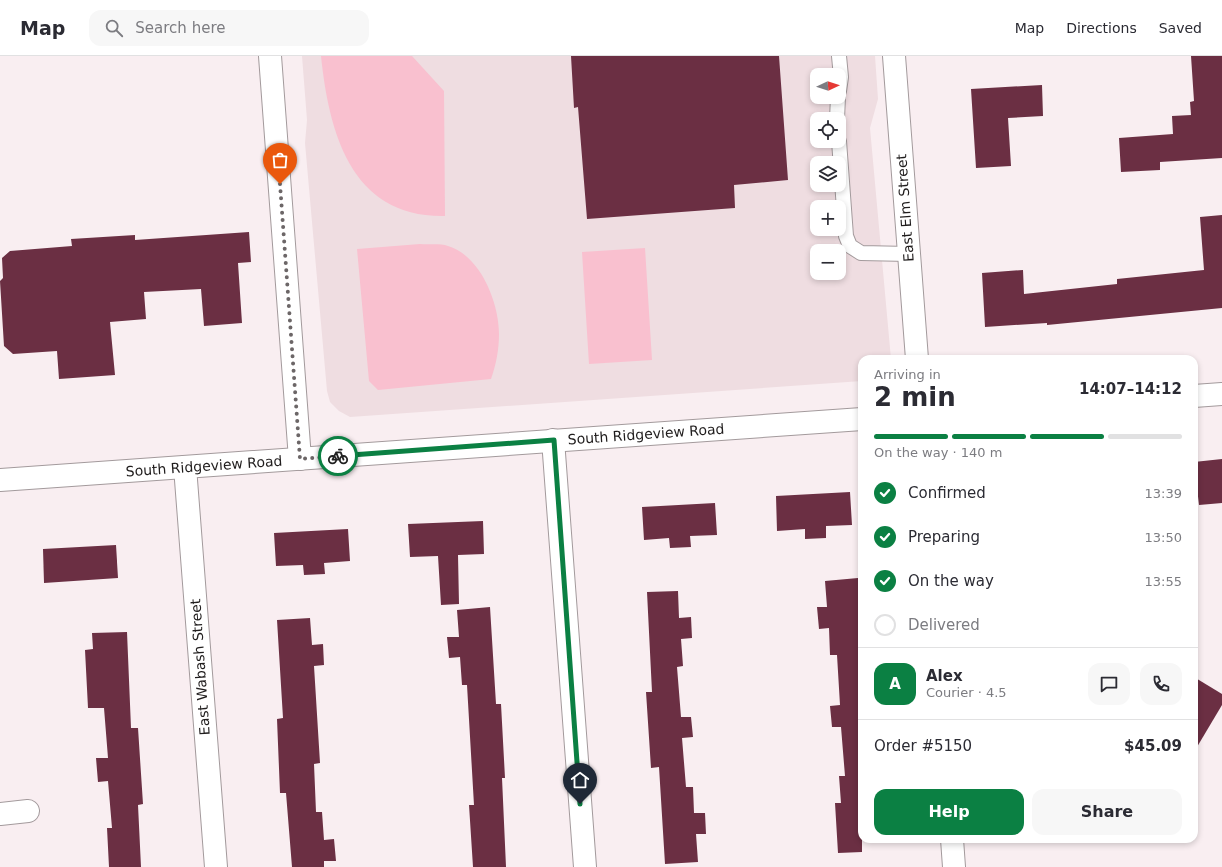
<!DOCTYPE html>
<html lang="en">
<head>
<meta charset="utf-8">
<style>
	:root { --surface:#fff; --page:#f7f7f7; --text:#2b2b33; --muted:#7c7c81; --line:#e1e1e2; --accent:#0b8043 }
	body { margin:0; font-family:"DejaVu Sans",sans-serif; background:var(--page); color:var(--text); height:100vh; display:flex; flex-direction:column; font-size:15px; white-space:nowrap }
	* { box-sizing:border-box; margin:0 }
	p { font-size:13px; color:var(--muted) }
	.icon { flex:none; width:22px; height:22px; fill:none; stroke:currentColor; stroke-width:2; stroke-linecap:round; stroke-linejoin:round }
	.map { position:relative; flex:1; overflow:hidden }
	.side { position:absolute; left:858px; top:299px; width:340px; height:488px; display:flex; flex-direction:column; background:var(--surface); border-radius:12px; box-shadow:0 2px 6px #0003 }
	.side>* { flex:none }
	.needle { width:26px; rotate:86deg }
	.fabs { position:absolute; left:810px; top:12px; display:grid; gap:8px }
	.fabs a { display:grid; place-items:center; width:36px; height:36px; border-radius:8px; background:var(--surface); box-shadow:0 2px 6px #0003; font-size:20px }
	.pin { position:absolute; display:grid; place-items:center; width:34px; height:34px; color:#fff; margin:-41px -17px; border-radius:50% 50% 50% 0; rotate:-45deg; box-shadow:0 0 4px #0007 }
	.pin .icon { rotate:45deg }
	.courier { position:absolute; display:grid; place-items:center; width:40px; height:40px; margin:-20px; border:3px solid #0b8043; border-radius:50%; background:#fff; color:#222; box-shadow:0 1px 5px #0007 }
	.summary em { font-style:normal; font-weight:700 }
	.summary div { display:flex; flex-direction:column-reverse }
	.summary { display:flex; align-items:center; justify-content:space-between; height:68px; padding:0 16px }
	h1 { font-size:26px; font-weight:700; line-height:30px }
	.bar { display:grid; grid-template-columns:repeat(4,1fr); gap:6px 4px; align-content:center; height:48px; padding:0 16px }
	.bar i { height:5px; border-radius:3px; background:var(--line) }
	.bar .active { background:var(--accent) }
	.bar p { grid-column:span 4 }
	.line { display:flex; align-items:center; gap:10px; padding:0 16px; border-top:1px solid var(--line) }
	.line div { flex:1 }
	.round { display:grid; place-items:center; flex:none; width:42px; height:42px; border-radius:12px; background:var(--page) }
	ol { padding:0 16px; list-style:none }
	li { display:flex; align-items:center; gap:12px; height:44px }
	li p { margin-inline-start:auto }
	li .icon { padding:4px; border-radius:50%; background:var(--accent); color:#fff; stroke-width:4 }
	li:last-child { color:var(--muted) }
	li i { width:22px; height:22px; border:2px solid var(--line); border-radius:50% }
	.action { display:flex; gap:8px; margin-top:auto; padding:8px 16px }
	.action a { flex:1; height:46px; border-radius:12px; background:var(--accent); color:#fff; font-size:16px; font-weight:700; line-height:46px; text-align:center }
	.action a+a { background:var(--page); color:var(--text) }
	header { display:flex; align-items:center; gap:24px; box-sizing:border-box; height:56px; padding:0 20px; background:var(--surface); border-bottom:1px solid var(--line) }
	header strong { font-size:19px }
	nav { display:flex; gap:22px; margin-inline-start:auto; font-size:14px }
	.search { width:280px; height:36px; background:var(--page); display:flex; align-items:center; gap:10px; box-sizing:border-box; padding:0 14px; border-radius:12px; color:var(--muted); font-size:15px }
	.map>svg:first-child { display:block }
	.built { fill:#efdde1; fill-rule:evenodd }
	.green { fill:#f9c0cf }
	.building { fill:#6b2f43 }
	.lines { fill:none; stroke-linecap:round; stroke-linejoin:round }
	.service-casing { stroke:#a39a9c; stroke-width:16 }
	.minor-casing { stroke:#a39a9c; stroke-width:24 }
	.secondary-casing { stroke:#a39a9c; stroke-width:24 }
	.service { stroke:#fff; stroke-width:14 }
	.minor { stroke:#fff; stroke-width:22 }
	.secondary { stroke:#fff; stroke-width:22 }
	.done { stroke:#6c6667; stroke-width:4; stroke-dasharray:0 7.2 }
	.route { stroke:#0b8043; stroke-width:5 }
	.labels { text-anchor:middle; stroke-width:4; stroke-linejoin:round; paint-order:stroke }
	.street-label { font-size:14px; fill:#201d1d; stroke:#fff }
</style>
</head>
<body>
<header>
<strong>Map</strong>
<div class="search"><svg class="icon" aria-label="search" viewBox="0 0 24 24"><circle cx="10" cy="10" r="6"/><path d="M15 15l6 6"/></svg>Search here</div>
<nav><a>Map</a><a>Directions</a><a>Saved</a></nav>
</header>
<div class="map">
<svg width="1222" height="811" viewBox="0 0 1222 811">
	<rect width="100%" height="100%" fill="#f9eef1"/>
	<path class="built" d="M302,0h573l3,43 -8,29 21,231h-29v22l-512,36 -11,-6 -9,-9 -3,-11 -22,-248 2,-23zM817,19h22v22h-22zM817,63h22v22h-22zM817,107h22v22h-22zM817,151h22v22h-22zM817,195h22v22h-22z"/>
	<g class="green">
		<path d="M321,0h91l32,35 1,125c-94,2 -116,-83 -124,-160z"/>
		<path d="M420,188c9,1 20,-1 28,2 33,10 51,57 51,88 0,16 -3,31 -8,45l-113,11 -9,-9 -12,-132z"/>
		<polygon points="645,192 652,304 589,308 582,196"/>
	</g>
	<g class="building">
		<polygon points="571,0 779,0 788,124 734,129 735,152 587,163 578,51 574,52"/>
		<polygon points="1191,0 1222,0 1222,102 1160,106 1160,114 1121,116 1119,82 1173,78 1172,60 1191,59 1190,46 1194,45"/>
		<polygon points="1042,29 1043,60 1008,62 1011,110 976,112 971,33"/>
		<polygon points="1222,159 1222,252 1047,269 1047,267 985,271 982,217 1023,214 1024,238 1117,228 1117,223 1204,214 1200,161"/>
		<polygon points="249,176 251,206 238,207 242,267 204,270 201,233 144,236 146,263 110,266 115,319 59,323 57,295 13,298 4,290 0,225 3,222 2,202 10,195 72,190 71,183 135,179 135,184"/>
		<polygon points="1222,403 1222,447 1199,449 1197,432 1194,432 1194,406"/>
		<polygon points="850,436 852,469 826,470 826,482 805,483 805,473 777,475 776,440"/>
		<polygon points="715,447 717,479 690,480 691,491 670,492 669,482 644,484 642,451"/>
		<polygon points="483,465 484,498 458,499 459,548 441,549 438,500 410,501 408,468"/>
		<polygon points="348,473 350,505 324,507 325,518 304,519 303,509 276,510 274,477"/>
		<polygon points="116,489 118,522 44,527 43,493"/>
		<polygon points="858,522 862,575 862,796 838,797 835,747 841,747 839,720 845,720 841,671 832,671 830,650 840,649 837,599 830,599 829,572 819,573 817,551 827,551 825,525"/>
		<polygon points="678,535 679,562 691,561 692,582 681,583 683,610 677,611 681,661 691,661 693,681 682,682 686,731 693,731 694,757 705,757 706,778 696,778 698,806 665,808 659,711 651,712 646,636 652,636 647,536"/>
		<polygon points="490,551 496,648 501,648 505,722 502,722 506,811 473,811 469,749 474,749 467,629 462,629 460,601 449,602 447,581 459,581 457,554"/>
		<polygon points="310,562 312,589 323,588 324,609 314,610 320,707 314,708 316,756 322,756 324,784 334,783 336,805 324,805 324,811 292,811 286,737 280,737 277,663 283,662 277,564"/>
		<polygon points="127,576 131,672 138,672 143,748 138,749 141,811 109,811 107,772 112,772 108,725 98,726 96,702 108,702 104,652 88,652 85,594 93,593 92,577"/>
		<polygon points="1194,621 1222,638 1222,649 1194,696"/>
	</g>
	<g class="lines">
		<defs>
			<g id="service">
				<polyline points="839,35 841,21 839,0"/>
				<polyline points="837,63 838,41"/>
				<polyline points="839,85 846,180 850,190 861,197 909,198"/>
			</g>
			<g id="minor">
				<polyline points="270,0 300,403"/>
				<polyline points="894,0 917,303"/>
				<polyline points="553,384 585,811"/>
				<polyline points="185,411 216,811"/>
				<polyline points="0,758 28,755"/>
				<polyline points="952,783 954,811"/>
			</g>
			<g id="secondary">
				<polyline points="1194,340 1222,338"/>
				<polyline points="0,424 862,363"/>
			</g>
		</defs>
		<use href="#service" class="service-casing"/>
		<use href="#minor" class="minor-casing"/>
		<use href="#secondary" class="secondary-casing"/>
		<use href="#service" class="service"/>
		<use href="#minor" class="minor"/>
		<use href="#secondary" class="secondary"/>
	</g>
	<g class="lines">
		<polyline class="done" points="280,128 300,403 338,400"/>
		<polyline class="route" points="338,400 554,384 580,748"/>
	</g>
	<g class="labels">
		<g class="street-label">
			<text transform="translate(905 152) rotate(-94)" y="5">East Elm Street</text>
			<text transform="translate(646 378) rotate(-4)" y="5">South Ridgeview Road</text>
			<text transform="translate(204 410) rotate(-4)" y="5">South Ridgeview Road</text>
			<text transform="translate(200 611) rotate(-94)" y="5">East Wabash Street</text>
		</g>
	</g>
</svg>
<div class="fabs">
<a><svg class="needle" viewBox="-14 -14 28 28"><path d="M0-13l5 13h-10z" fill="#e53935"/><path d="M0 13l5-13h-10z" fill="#7c7c81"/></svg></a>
<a><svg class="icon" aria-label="locate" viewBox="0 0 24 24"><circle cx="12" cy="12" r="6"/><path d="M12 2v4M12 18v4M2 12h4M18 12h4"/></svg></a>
<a><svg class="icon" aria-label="layers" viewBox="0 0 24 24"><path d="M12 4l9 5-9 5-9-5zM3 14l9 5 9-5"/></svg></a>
<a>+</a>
<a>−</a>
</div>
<div class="pin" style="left:280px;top:128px;background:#ea580c"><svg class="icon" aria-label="bag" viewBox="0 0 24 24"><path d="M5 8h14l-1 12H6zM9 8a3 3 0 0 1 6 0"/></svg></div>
<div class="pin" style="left:580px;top:748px;background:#1f2937"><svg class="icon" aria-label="home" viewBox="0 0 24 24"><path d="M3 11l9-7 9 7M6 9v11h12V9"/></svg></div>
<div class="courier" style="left:338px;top:400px"><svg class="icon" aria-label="bike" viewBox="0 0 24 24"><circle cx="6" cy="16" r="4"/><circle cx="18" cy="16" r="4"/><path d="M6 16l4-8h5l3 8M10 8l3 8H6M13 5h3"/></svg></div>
<section class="side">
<div class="summary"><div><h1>2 min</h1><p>Arriving in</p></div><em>14:07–14:12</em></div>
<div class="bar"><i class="active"></i><i class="active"></i><i class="active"></i><i></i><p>On the way · 140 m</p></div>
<ol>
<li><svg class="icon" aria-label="check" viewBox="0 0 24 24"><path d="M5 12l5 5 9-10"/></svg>Confirmed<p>13:39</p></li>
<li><svg class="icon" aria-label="check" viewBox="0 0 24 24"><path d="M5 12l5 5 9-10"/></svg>Preparing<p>13:50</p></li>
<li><svg class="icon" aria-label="check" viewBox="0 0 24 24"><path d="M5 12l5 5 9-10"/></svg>On the way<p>13:55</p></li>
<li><i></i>Delivered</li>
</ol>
<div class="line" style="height:72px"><b class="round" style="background:var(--accent);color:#fff">A</b><div><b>Alex</b><p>Courier · 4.5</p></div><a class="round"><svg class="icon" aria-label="chat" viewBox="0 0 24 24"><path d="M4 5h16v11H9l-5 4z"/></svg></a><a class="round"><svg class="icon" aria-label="phone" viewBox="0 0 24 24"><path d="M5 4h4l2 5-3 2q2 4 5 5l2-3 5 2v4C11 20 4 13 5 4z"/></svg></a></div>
<div class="line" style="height:52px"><div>Order #5150</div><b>$45.09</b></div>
<div class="action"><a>Help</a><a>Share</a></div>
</section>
</div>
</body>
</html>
